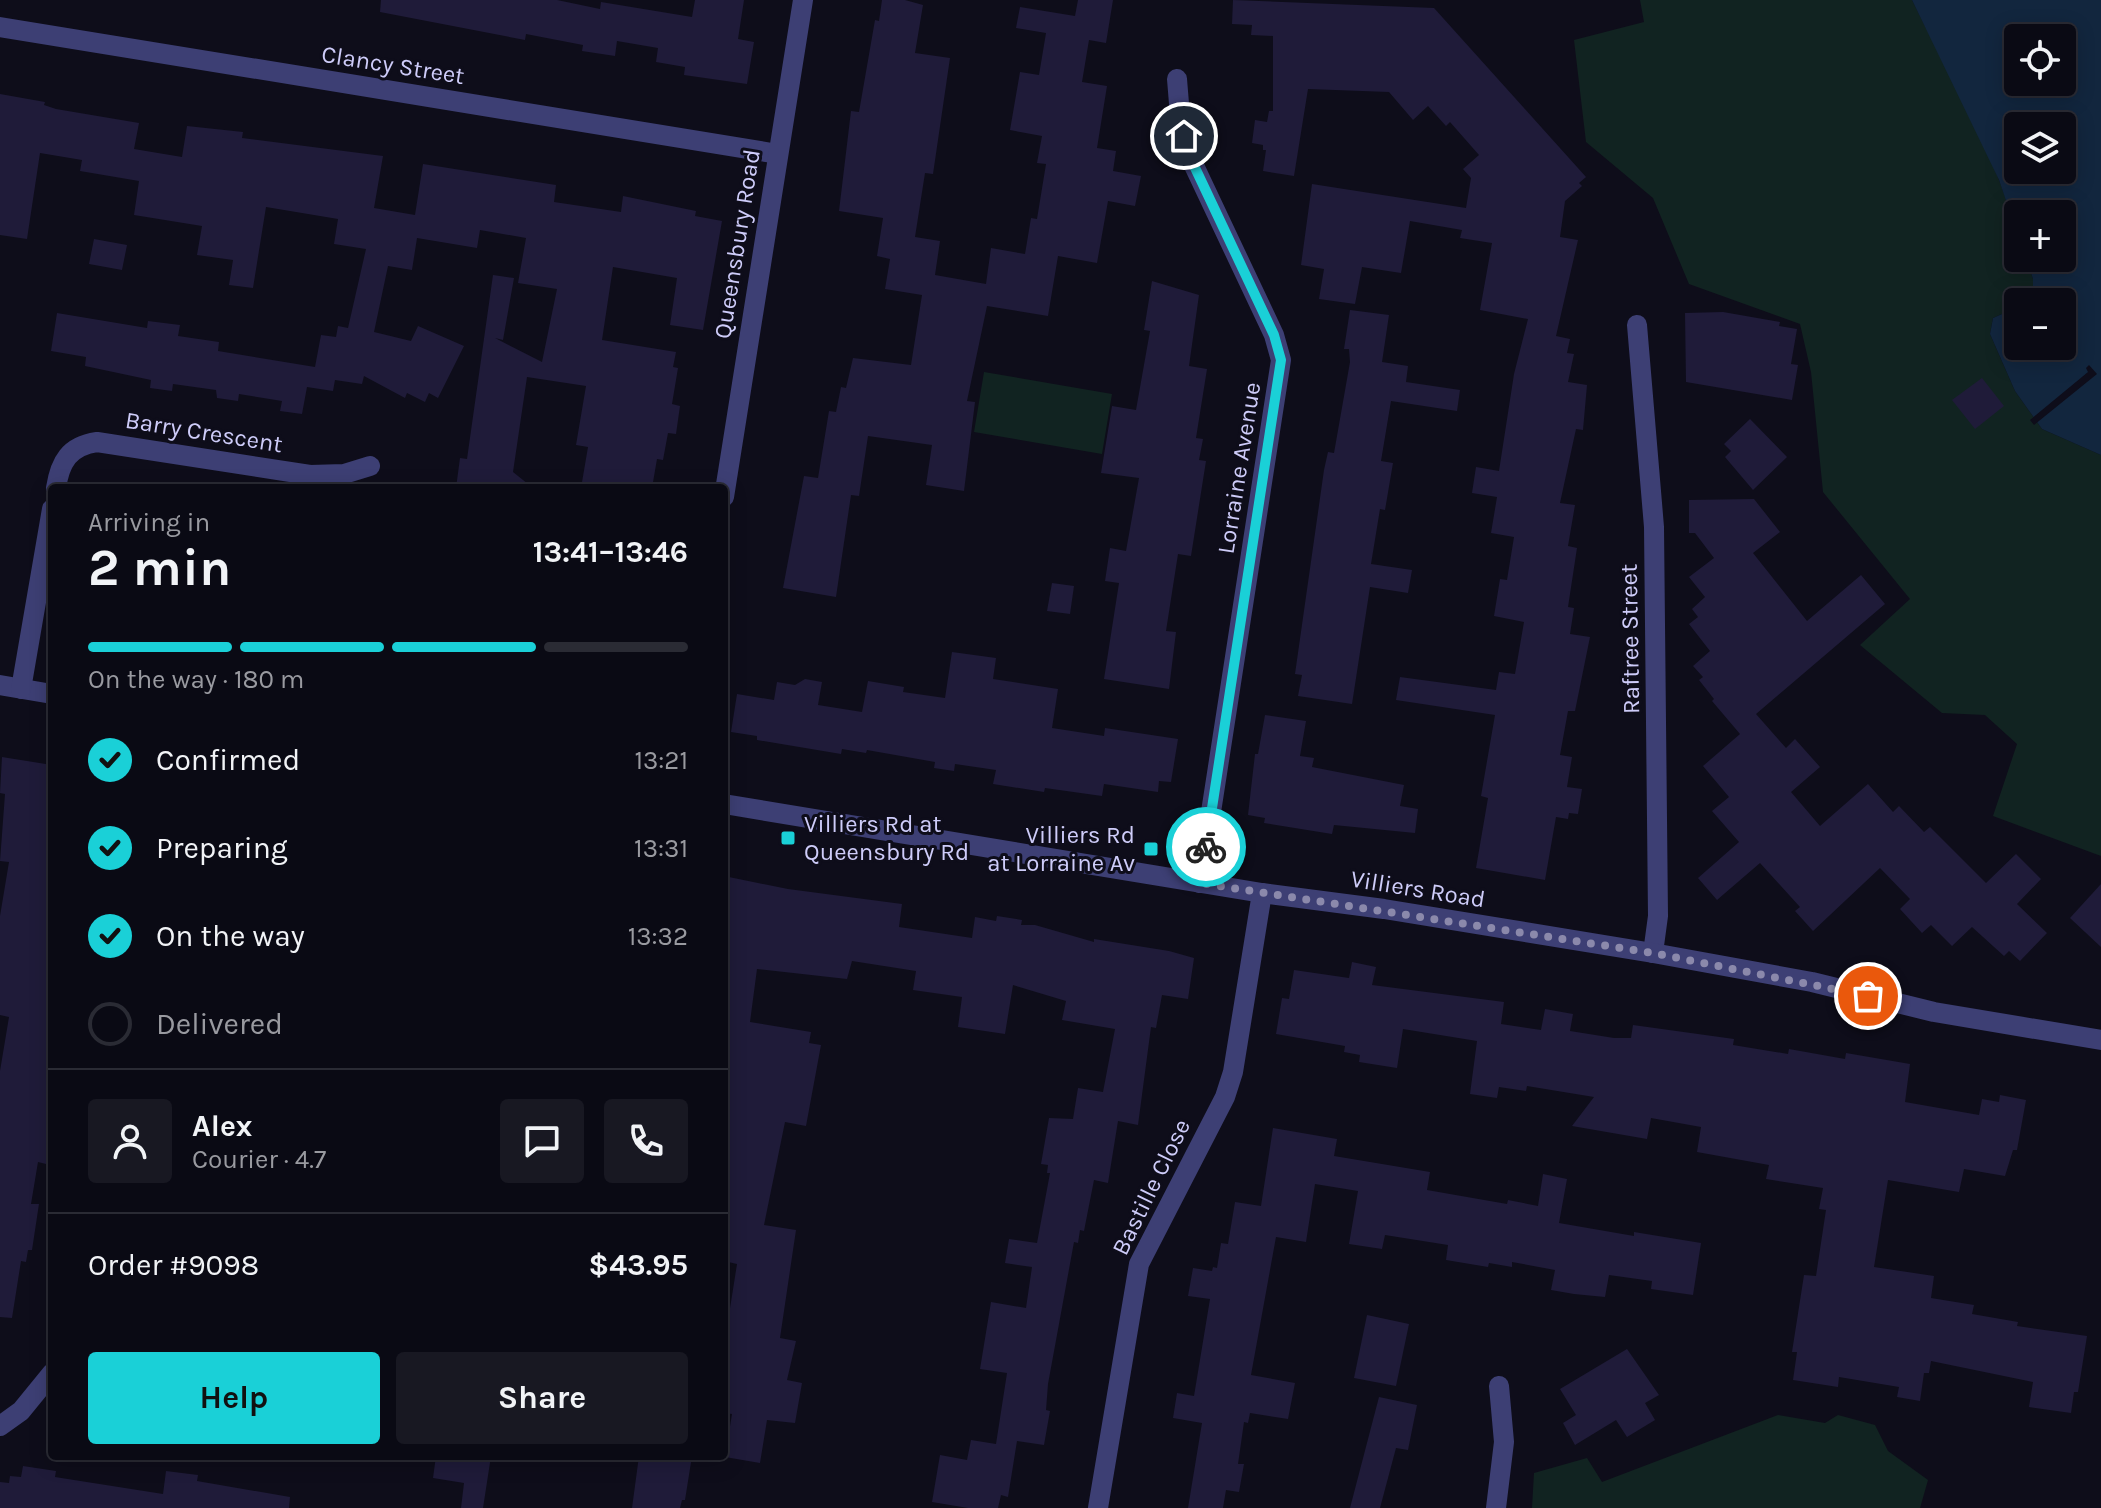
<!DOCTYPE html>
<html lang="en">
<head>
<meta charset="utf-8">
<style>
	:root { --surface:#0a0a14; --page:#181822; --text:#f1f3f6; --muted:#999aa0; --line:#2a2b34; --accent:#1ad0d7 }
	body { margin:0; font-family:Karla,sans-serif; background:var(--page); color:var(--text); height:100vh; display:flex; flex-direction:column; font-size:30px; white-space:nowrap }
	* { box-sizing:border-box; margin:0 }
	p { font-size:26px; color:var(--muted) }
	.icon { flex:none; width:44px; height:44px; fill:none; stroke:currentColor; stroke-width:2; stroke-linecap:round; stroke-linejoin:round }
	.map { position:relative; flex:1; overflow:hidden }
	.details { position:absolute; left:48px; top:484px; width:680px; height:976px; display:flex; flex-direction:column; background:var(--surface); border-radius:8px; box-shadow:0 4px 20px #0003,0 0 0 2px var(--line) }
	.details>* { flex:none }
	.tools { position:absolute; left:2004px; top:24px; display:grid; gap:16px }
	.tools a { display:grid; place-items:center; width:72px; height:72px; border-radius:8px; background:var(--surface); box-shadow:0 4px 20px #0003,0 0 0 2px var(--line); font-size:40px }
	.pin { position:absolute; display:grid; place-items:center; width:68px; height:68px; color:#fff; margin:-34px; border:4px solid #fff; border-radius:50%; box-shadow:0 2px 8px #0007 }
	.courier { position:absolute; display:grid; place-items:center; width:80px; height:80px; margin:-40px; border:6px solid #1ad0d7; border-radius:50%; background:#fff; color:#222; box-shadow:0 2px 10px #0007 }
	.overview em { font-style:normal; font-weight:700 }
	.overview div { display:flex; flex-direction:column-reverse }
	.overview { display:flex; align-items:center; justify-content:space-between; height:136px; padding:0 40px }
	h1 { font-size:52px; font-weight:700; line-height:60px }
	.bar { display:grid; grid-template-columns:repeat(4,1fr); gap:12px 8px; align-content:center; height:96px; padding:0 40px }
	.bar i { height:10px; border-radius:6px; background:var(--line) }
	.bar .current { background:var(--accent) }
	.bar p { grid-column:span 4 }
	.line { display:flex; align-items:center; gap:20px; padding:0 40px; border-top:2px solid var(--line) }
	.line div { flex:1 }
	.round { display:grid; place-items:center; flex:none; width:84px; height:84px; border-radius:8px; background:var(--page) }
	ol { padding:0 40px; list-style:none }
	li { display:flex; align-items:center; gap:24px; height:88px }
	li p { margin-inline-start:auto }
	li .icon { padding:8px; border-radius:50%; background:var(--accent); color:#111; stroke-width:4 }
	li:last-child { color:var(--muted) }
	li i { width:44px; height:44px; border:4px solid var(--line); border-radius:50% }
	.primary-button { display:flex; gap:16px; margin-top:auto; padding:16px 40px }
	.primary-button a { flex:1; height:92px; border-radius:8px; background:var(--accent); color:#111; font-size:32px; font-weight:700; line-height:92px; text-align:center }
	.primary-button a+a { background:var(--page); color:var(--text) }
	.map>svg:first-child { display:block }
	.green { fill:#112321 }
	.water { fill:#12263e; fill-rule:evenodd }
	.pier { fill:#0e0d1a }
	.building { fill:#1f1b39 }
	.lines { fill:none; stroke-linecap:round; stroke-linejoin:round }
	.minor { stroke:#3d3f74; stroke-width:20 }
	.done { stroke:#8b89ab; stroke-width:8; stroke-dasharray:0 14.4 }
	.route { stroke:#1ad0d7; stroke-width:10 }
	.poi-dot { fill:#1ad0d7; stroke:#0e0d1a; stroke-width:3 }
	.labels { text-anchor:middle; stroke-width:6; stroke-linejoin:round; paint-order:stroke }
	.street-label { font-size:24px; fill:#ceccf9; stroke:#0e0d1a }
	.poi-label { font-size:24px; fill:#ceccf9; stroke:#0e0d1a; text-anchor:start }
</style>
</head>
<body>
<div class="map">
<svg width="2101" height="1508" viewBox="0 0 2101 1508">
	<rect width="100%" height="100%" fill="#0e0d1a"/>
	<g class="green">
		<path d="M1640,0h272c31,64 106,191 106,258h8l7,21v19l-15,4v5l-25,11 -3,16 25,57 27,38 59,26v401l-108,-40 24,-72 -32,-29 -43,-2 -82,-68 50,-46 -87,-107 -12,-120 -11,-48 -111,-40 -36,-86 -67,-56 -12,-102 70,-18z"/>
		<polygon points="984,372 1112,394 1102,454 974,432"/>
		<polygon points="1778,1415 1825,1423 1838,1415 1875,1425 1888,1451 1928,1480 1920,1508 1532,1508 1534,1473 1587,1458 1602,1482"/>
	</g>
	<path class="water" d="M1912,0h189v455l-59,-26 -27,-38 -25,-57 3,-16 25,-11v39h44v-44h-36l7,-4v-19l-7,-21h36v-44h-44v22l-19,-56zM2018,38h44v44h-44zM2018,126h44v44h-44z"/>
	<polygon class="pier" points="2089,365 2097,374 2034,425 2030,420 2088,372 2086,368"/>
	<g class="building">
		<polygon points="381,0 557,0 600,9 601,2 692,17 695,0 744,0 738,39 754,42 747,84 684,75 685,67 656,62 658,48 617,41 615,56 582,51 583,45 526,34 525,40 380,12"/>
		<polygon points="882,0 905,0 923,5 915,53 950,58 933,174 925,173 915,237 940,241 935,275 986,284 991,248 1025,254 1031,218 1037,219 1046,164 1037,163 1042,136 1010,130 1020,72 1039,75 1046,33 1016,28 1020,7 1075,16 1078,0 1113,0 1106,43 1089,40 1082,82 1107,86 1097,148 1116,151 1113,171 1141,176 1135,206 1108,201 1097,263 1058,256 1048,316 987,306 967,401 975,402 964,491 926,485 932,445 868,436 859,496 851,495 836,597 783,588 804,476 818,478 829,411 836,412 841,387 846,388 853,358 911,365 922,295 885,289 890,259 877,256 883,218 839,211 851,111 859,112 875,20 879,21"/>
		<polygon points="1233,0 1434,8 1586,177 1579,183 1582,186 1565,201 1560,237 1578,240 1556,336 1570,339 1567,353 1574,354 1568,382 1587,385 1583,430 1576,429 1560,503 1575,505 1568,546 1577,548 1568,607 1574,608 1570,634 1590,637 1575,711 1568,711 1560,755 1572,757 1567,787 1582,789 1578,814 1569,813 1568,819 1556,817 1545,880 1476,868 1488,798 1481,796 1495,715 1396,700 1400,677 1496,690 1499,672 1515,674 1524,622 1494,616 1500,579 1507,580 1514,537 1491,533 1497,497 1472,493 1476,467 1499,471 1514,374 1528,319 1480,310 1492,243 1460,238 1462,230 1410,221 1401,273 1362,267 1355,304 1319,299 1324,269 1301,265 1312,184 1466,208 1471,178 1463,169 1479,155 1450,122 1446,126 1428,106 1413,120 1389,92 1308,89 1294,176 1263,171 1266,150 1263,150 1263,145 1252,143 1255,120 1267,122 1269,111 1273,111 1273,36 1251,35 1252,25 1232,24"/>
		<polygon points="0,94 45,102 44,105 56,109 139,123 134,149 182,157 187,126 243,132 242,138 383,156 374,208 415,215 423,164 556,185 554,202 621,212 623,196 696,211 695,216 722,221 703,330 670,325 677,278 613,267 602,340 676,352 673,367 678,368 672,404 680,406 676,434 668,433 663,460 657,459 652,488 581,488 588,447 576,445 586,386 527,377 513,472 533,488 456,488 460,458 467,459 493,275 514,278 503,340 495,338 542,362 557,289 518,283 526,238 480,230 477,248 417,238 412,270 388,266 374,332 411,341 418,326 464,346 438,398 429,393 425,402 407,393 405,398 364,376 362,384 335,380 333,391 307,387 302,414 280,411 282,401 239,394 238,401 217,398 216,390 173,384 172,391 150,388 151,380 85,366 86,357 51,351 57,313 147,328 148,321 180,325 178,336 219,342 218,351 315,367 321,335 336,337 338,326 348,328 366,249 334,244 338,219 266,207 253,288 229,285 233,260 197,255 202,226 134,215 139,181 80,171 82,160 40,153 27,239 0,235"/>
		<polygon points="94,239 127,245 122,270 89,264"/>
		<polygon points="1152,281 1199,295 1189,366 1207,369 1196,438 1203,439 1199,460 1206,461 1191,556 1178,554 1166,631 1176,632 1169,689 1104,679 1119,583 1105,581 1110,548 1126,551 1139,478 1101,473 1112,406 1136,410 1150,331 1144,330"/>
		<polygon points="1350,310 1389,315 1382,362 1408,366 1406,382 1460,390 1457,411 1391,401 1381,461 1393,463 1385,510 1380,509 1371,564 1412,570 1408,593 1370,587 1352,704 1298,696 1302,675 1295,674 1324,470 1328,452 1334,453 1350,362 1349,349 1344,349"/>
		<polygon points="1723,312 1780,322 1779,326 1797,329 1791,364 1798,365 1792,400 1686,382 1685,313"/>
		<polygon points="1982,378 2004,406 1975,429 1952,400"/>
		<polygon points="1750,419 1787,457 1753,490 1725,457 1731,451 1724,444"/>
		<polygon points="1754,499 1780,532 1753,553 1807,621 1861,575 1885,604 1756,714 1786,748 1795,739 1820,767 1791,792 1820,826 1868,784 1893,812 1899,806 1924,832 1930,827 1986,883 2016,854 2041,879 2017,904 2047,933 2020,961 2009,951 2004,956 1972,927 1952,946 1931,925 1922,933 1900,909 1910,899 1880,868 1813,931 1795,911 1800,907 1760,863 1717,900 1698,878 1739,842 1712,811 1729,797 1703,766 1740,734 1712,701 1714,699 1699,680 1703,677 1693,666 1710,651 1689,624 1698,617 1692,609 1705,597 1689,577 1714,558 1695,533 1689,533 1689,500"/>
		<polygon points="1052,583 1074,586 1070,614 1047,611"/>
		<polygon points="952,652 996,658 993,679 1058,689 1052,728 1104,736 1105,728 1178,739 1171,782 1159,781 1158,792 1104,784 1102,796 1045,788 1044,792 993,784 996,770 955,764 954,771 934,768 935,762 867,750 866,753 842,749 841,754 757,740 757,736 731,732 737,694 774,700 777,682 795,685 805,679 822,682 818,705 862,712 868,681 904,687 903,692 945,698"/>
		<polygon points="1265,715 1306,721 1300,756 1314,758 1312,767 1404,785 1400,806 1418,809 1415,833 1334,825 1332,834 1264,823 1265,818 1248,815 1255,754 1258,754"/>
		<polygon points="2,757 52,765 52,1146 49,1145 46,1164 38,1162 31,1204 39,1204 32,1250 28,1250 26,1262 21,1261 12,1318 0,1317 0,1071 9,1017 0,1015 0,916 9,862 0,861 5,794 0,793"/>
		<polygon points="724,876 788,889 902,904 899,927 972,938 975,917 996,921 997,916 1022,920 1021,925 1035,925 1094,942 1094,939 1169,951 1194,958 1188,999 1162,995 1156,1028 1151,1027 1138,1125 1118,1121 1108,1183 1094,1180 1084,1231 1080,1230 1078,1243 1074,1242 1048,1384 1046,1410 1050,1411 1044,1445 1017,1441 1008,1497 1001,1495 998,1508 968,1508 932,1502 940,1455 967,1460 971,1440 996,1444 1007,1373 980,1369 991,1302 1026,1308 1032,1267 1005,1263 1009,1239 1037,1243 1050,1173 1047,1173 1048,1165 1041,1164 1049,1118 1073,1119 1078,1088 1103,1092 1115,1029 1062,1020 1066,1001 1013,985 1005,1034 958,1027 962,997 913,990 916,971 852,961 847,979 757,969 750,1022 811,1032 809,1043 821,1045 806,1126 785,1122 764,1225 796,1230 780,1338 796,1341 787,1380 802,1383 795,1423 767,1420 760,1463 725,1457 732,1414 724,1413 724,1320 728,1321 737,1264 724,1261"/>
		<polygon points="2101,884 2101,947 2070,918"/>
		<polygon points="1352,962 1376,967 1372,985 1504,1002 1501,1024 1541,1030 1545,1009 1573,1014 1570,1031 1614,1038 1631,1038 1633,1025 1734,1039 1733,1045 1788,1054 1789,1049 1845,1059 1846,1053 1910,1064 1905,1102 1979,1115 1982,1099 1999,1102 2000,1095 2026,1100 2017,1150 2013,1150 2005,1176 1964,1169 1959,1192 1888,1180 1874,1267 1934,1276 1931,1298 1974,1305 1972,1314 2018,1322 2017,1326 2087,1336 2078,1392 2074,1392 2071,1413 2029,1407 2033,1382 1931,1361 1929,1373 1924,1373 1920,1401 1897,1397 1899,1387 1839,1377 1838,1387 1793,1380 1797,1352 1792,1352 1804,1275 1816,1276 1824,1223 1826,1210 1819,1209 1823,1188 1766,1179 1769,1165 1697,1152 1701,1127 1651,1118 1647,1139 1572,1126 1594,1097 1527,1086 1526,1091 1499,1087 1497,1098 1470,1094 1477,1041 1403,1029 1397,1068 1359,1062 1360,1055 1344,1052 1345,1046 1276,1034 1282,998 1289,999 1294,970 1349,978"/>
		<polygon points="1273,1128 1337,1139 1334,1156 1430,1172 1427,1190 1507,1204 1508,1200 1538,1206 1543,1174 1567,1179 1559,1223 1634,1236 1634,1232 1701,1243 1693,1295 1651,1289 1652,1281 1609,1275 1605,1297 1574,1294 1551,1290 1555,1270 1512,1262 1512,1267 1489,1263 1488,1267 1446,1260 1448,1245 1385,1235 1382,1249 1349,1244 1358,1191 1315,1184 1306,1242 1276,1237 1251,1375 1295,1383 1288,1419 1250,1413 1248,1423 1244,1422 1238,1464 1244,1464 1239,1492 1226,1490 1223,1508 1188,1508 1202,1423 1173,1418 1177,1393 1194,1396 1210,1299 1188,1296 1193,1268 1212,1271 1213,1267 1217,1268 1221,1243 1228,1244 1235,1202 1261,1206"/>
		<polygon points="1367,1315 1409,1324 1396,1386 1354,1378"/>
		<polygon points="1627,1349 1659,1395 1645,1403 1655,1420 1627,1437 1616,1420 1575,1445 1563,1423 1576,1415 1560,1389"/>
		<polygon points="1379,1397 1417,1405 1408,1450 1396,1448 1380,1508 1350,1508"/>
		<polygon points="436,1456 491,1456 483,1508 461,1508 464,1483 433,1478"/>
		<polygon points="639,1456 692,1456 685,1500 682,1500 680,1508 632,1508"/>
		<polygon points="23,1466 56,1471 55,1477 163,1494 166,1471 198,1475 197,1481 290,1497 289,1508 0,1508 0,1482 9,1483 10,1476 21,1477"/>
	</g>
	<g class="lines">
		<g class="minor">
			<polyline points="0,27 778,154"/>
			<polyline points="1177,79 1180,116 1189,155 1274,335 1281,360 1200,883"/>
			<polyline points="1637,325 1654,527 1658,916 1653,953"/>
			<path d="M56,488c4,-26 13,-42 41,-46l213,33 34,-1 26,-8"/>
			<polyline points="724,497 803,0"/>
			<polyline points="0,685 52,694"/>
			<polyline points="21,689 52,509"/>
			<polyline points="724,804 1262,893 1384,909 1653,953 1812,982 1934,1012 2101,1040"/>
			<polyline points="0,1426 21,1411 52,1373"/>
			<polyline points="1098,1508 1139,1264 1225,1097 1233,1072 1262,893"/>
			<polyline points="1496,1508 1504,1442 1499,1386"/>
		</g>
	</g>
	<g class="lines">
		<polyline class="done" points="1206,847 1200,883 1653,953 1868,996"/>
		<polyline class="route" points="1184,136 1189,155 1274,335 1281,360 1206,847"/>
	</g>
	<g class="poi-dot">
		<rect x="780" y="830" width="16" height="16" rx="4"/>
		<rect x="1143" y="841" width="16" height="16" rx="4"/>
	</g>
	<g class="labels">
		<g class="street-label">
			<text transform="translate(393 65) rotate(9)" y="8">Clancy Street</text>
			<text transform="translate(737 244) rotate(-81)" y="8">Queensbury Road</text>
			<text transform="translate(204 432) rotate(9)" y="8">Barry Crescent</text>
			<text transform="translate(1239 468) rotate(-81)" y="8">Lorraine Avenue</text>
			<text transform="translate(1630 639) rotate(-91)" y="8">Raftree Street</text>
			<text transform="translate(1418 889) rotate(9)" y="8">Villiers Road</text>
			<text transform="translate(1151 1187) rotate(-64)" y="8">Bastille Close</text>
		</g>
		<g class="poi-label">
			<text x="804" y="832">Villiers Rd at<tspan x="804" dy="28">Queensbury Rd</tspan></text>
			<text x="1135" y="843" text-anchor="end">Villiers Rd<tspan x="1135" dy="28">at Lorraine Av</tspan></text>
		</g>
	</g>
</svg>
<div class="tools">
<a><svg class="icon" aria-label="locate" viewBox="0 0 24 24"><circle cx="12" cy="12" r="6"/><path d="M12 2v4M12 18v4M2 12h4M18 12h4"/></svg></a>
<a><svg class="icon" aria-label="layers" viewBox="0 0 24 24"><path d="M12 4l9 5-9 5-9-5zM3 14l9 5 9-5"/></svg></a>
<a>+</a>
<a>−</a>
</div>
<div class="pin" style="left:1868px;top:996px;background:#ea580c"><svg class="icon" aria-label="bag" viewBox="0 0 24 24"><path d="M5 8h14l-1 12H6zM9 8a3 3 0 0 1 6 0"/></svg></div>
<div class="pin" style="left:1184px;top:136px;background:#1f2937"><svg class="icon" aria-label="home" viewBox="0 0 24 24"><path d="M3 11l9-7 9 7M6 9v11h12V9"/></svg></div>
<div class="courier" style="left:1206px;top:847px"><svg class="icon" aria-label="bike" viewBox="0 0 24 24"><circle cx="6" cy="16" r="4"/><circle cx="18" cy="16" r="4"/><path d="M6 16l4-8h5l3 8M10 8l3 8H6M13 5h3"/></svg></div>
<section class="details">
<div class="overview"><div><h1>2 min</h1><p>Arriving in</p></div><em>13:41–13:46</em></div>
<div class="bar"><i class="current"></i><i class="current"></i><i class="current"></i><i></i><p>On the way · 180 m</p></div>
<ol>
<li><svg class="icon" aria-label="check" viewBox="0 0 24 24"><path d="M5 12l5 5 9-10"/></svg>Confirmed<p>13:21</p></li>
<li><svg class="icon" aria-label="check" viewBox="0 0 24 24"><path d="M5 12l5 5 9-10"/></svg>Preparing<p>13:31</p></li>
<li><svg class="icon" aria-label="check" viewBox="0 0 24 24"><path d="M5 12l5 5 9-10"/></svg>On the way<p>13:32</p></li>
<li><i></i>Delivered</li>
</ol>
<div class="line" style="height:144px"><a class="round"><svg class="icon" aria-label="person" viewBox="0 0 24 24"><circle cx="12" cy="8" r="4"/><path d="M4 21q1-7 8-7t8 7"/></svg></a><div><b>Alex</b><p>Courier · 4.7</p></div><a class="round"><svg class="icon" aria-label="chat" viewBox="0 0 24 24"><path d="M4 5h16v11H9l-5 4z"/></svg></a><a class="round"><svg class="icon" aria-label="phone" viewBox="0 0 24 24"><path d="M5 4h4l2 5-3 2q2 4 5 5l2-3 5 2v4C11 20 4 13 5 4z"/></svg></a></div>
<div class="line" style="height:104px"><div>Order #9098</div><b>$43.95</b></div>
<div class="primary-button"><a>Help</a><a>Share</a></div>
</section>
</div>
</body>
</html>
